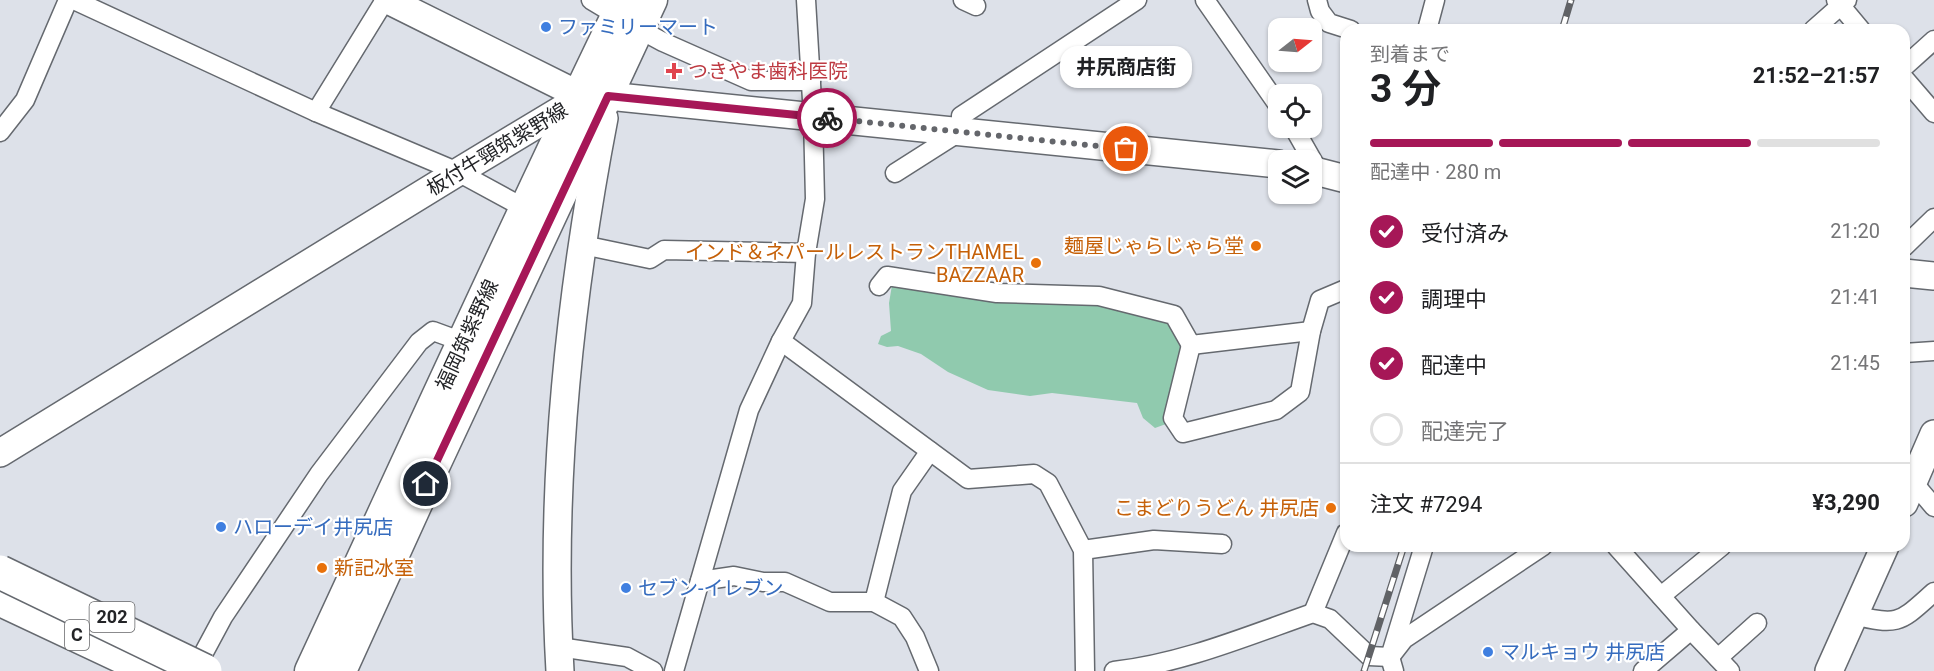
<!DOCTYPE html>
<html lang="ja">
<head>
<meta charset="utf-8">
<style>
	:root { --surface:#fff; --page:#f6f6f6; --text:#202124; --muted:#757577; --line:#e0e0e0; --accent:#a61757 }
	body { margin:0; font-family:Roboto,"Noto Sans JP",sans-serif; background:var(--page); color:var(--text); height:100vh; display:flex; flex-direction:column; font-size:22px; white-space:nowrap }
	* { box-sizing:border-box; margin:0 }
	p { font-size:20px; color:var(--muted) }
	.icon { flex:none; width:33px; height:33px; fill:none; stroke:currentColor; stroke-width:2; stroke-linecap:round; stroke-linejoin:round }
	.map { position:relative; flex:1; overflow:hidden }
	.side { position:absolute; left:1340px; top:24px; width:570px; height:528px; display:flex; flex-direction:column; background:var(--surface); border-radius:18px; box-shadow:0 2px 4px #0004 }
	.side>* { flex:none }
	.needle { width:39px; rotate:73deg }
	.tools { position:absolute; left:1268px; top:18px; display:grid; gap:12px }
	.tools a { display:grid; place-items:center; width:54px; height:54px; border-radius:12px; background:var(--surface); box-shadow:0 2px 4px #0004; font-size:30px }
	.pin { position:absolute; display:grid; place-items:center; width:51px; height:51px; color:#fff; margin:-26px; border:3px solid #fff; border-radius:50%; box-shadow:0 2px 6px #0007 }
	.courier { position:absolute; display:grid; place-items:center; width:60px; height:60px; margin:-30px; border:4px solid #a61757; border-radius:50%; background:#fff; color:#222; box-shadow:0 2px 8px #0007 }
	.bubble { position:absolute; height:42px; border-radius:18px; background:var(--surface); box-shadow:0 2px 4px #0004; font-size:20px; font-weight:700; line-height:42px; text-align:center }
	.summary em { font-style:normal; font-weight:700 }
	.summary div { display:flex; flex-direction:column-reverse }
	.summary { display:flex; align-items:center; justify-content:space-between; height:102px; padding:0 30px }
	h1 { font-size:39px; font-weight:700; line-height:45px }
	.bar { display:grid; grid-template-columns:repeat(4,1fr); gap:9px 6px; align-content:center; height:72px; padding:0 30px }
	.bar i { height:8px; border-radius:4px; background:var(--line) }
	.bar .on { background:var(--accent) }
	.bar p { grid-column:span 4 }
	.line { display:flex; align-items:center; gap:15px; padding:0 30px; border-top:2px solid var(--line) }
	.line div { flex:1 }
	ol { padding:0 30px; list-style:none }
	li { display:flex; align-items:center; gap:18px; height:66px }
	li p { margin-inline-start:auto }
	li .icon { padding:6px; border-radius:50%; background:var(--accent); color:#fff; stroke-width:4 }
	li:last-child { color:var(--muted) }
	li i { width:33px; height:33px; border:3px solid var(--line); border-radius:50% }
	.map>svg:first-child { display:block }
	.green { fill:#90caae }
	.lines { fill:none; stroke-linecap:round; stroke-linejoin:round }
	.street-casing { stroke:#65696f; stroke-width:21 }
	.secondary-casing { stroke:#65696f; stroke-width:30 }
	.primary-casing { stroke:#65696f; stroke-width:33 }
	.highway-casing { stroke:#65696f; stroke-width:36 }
	.street { stroke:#fff; stroke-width:18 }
	.secondary { stroke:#fff; stroke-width:27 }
	.primary { stroke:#fff; stroke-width:30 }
	.highway { stroke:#fff; stroke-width:33 }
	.rail-casing { stroke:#606266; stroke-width:7 }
	.rail { stroke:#fff; stroke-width:4.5; stroke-dasharray:14; stroke-linecap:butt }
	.highway-bridge-casing { stroke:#65696f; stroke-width:36; stroke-linecap:butt }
	.highway-bridge { stroke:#fff; stroke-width:33 }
	.done { stroke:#64666b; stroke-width:6; stroke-dasharray:0 10.8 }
	.route { stroke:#a61757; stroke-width:8 }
	.shop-dot { fill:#3f7fe0; stroke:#fff; stroke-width:2 }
	.health-dot { fill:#e0444e; stroke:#fff; stroke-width:2 }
	.food-dot { fill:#e8710a; stroke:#fff; stroke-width:2 }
	.labels { text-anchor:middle; stroke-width:4.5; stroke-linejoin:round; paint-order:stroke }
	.shield { fill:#fff; stroke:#656668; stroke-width:1.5 }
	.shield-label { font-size:18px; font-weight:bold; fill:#232427 }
	.shop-label { font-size:20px; fill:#366cbe; stroke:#fff; text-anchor:start }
	.health-label { font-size:20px; fill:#be3a42; stroke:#fff; text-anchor:start }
	.street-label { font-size:20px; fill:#232427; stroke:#fff }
	.food-label { font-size:20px; fill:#c56008; stroke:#fff; text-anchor:end }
</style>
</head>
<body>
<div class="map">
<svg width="1934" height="671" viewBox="0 0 1934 671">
	<rect width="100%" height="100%" fill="#dde1e9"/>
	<polygon class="green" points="892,285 1113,306 1169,323 1184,347 1172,408 1166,424 1155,428 1143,418 1137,403 1052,393 1030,396 988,390 948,372 921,354 898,346 887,347 878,344 881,336 891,331 889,303"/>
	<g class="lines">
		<defs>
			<g id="street">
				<polyline points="74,0 316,112 458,172 526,209"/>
				<polyline points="591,0 616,15"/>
				<polyline points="963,0 976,6"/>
				<polyline points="1205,0 1278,105"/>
				<polyline points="1317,0 1320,11 1329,23 1351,30"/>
				<polyline points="1836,0 1861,30"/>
				<polyline points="639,29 663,42 751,81 811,81"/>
				<polyline points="1427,30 1435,0"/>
				<polyline points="1813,30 1847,0"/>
				<polyline points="1904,67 1934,40"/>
				<polyline points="1904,78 1934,113"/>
				<polyline points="316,112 385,0"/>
				<polyline points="1294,128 1319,172"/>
				<polyline points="0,132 25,100 68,0"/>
				<polyline points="895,173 961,131 961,116 1137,0"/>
				<polyline points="583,245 650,259 664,250 806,253"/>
				<polyline points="1904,247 1934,218"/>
				<polyline points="879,286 887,276 997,293 1099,296 1174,315 1191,345 1311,331"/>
				<polyline points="781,341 968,479 1034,474 1048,483 1083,550 1085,671"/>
				<polyline points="1191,345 1173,418 1183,433 1276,410 1300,392 1311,331 1320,300 1346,289"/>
				<polyline points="1904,353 1934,351"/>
				<polyline points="1907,475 1934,507"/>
				<polyline points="1616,546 1691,630 1730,671"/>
				<polyline points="1083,550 1154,540 1222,544"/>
				<polyline points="700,581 734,576 763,582 785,582 830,602 874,602 902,617 915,637 929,671"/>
				<polyline points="1661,596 1722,546"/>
				<polyline points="874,602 902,491 930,451"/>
				<polyline points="1313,613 1346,533"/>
				<path d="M1854,615c46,12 47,6 80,-23"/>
				<polyline points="559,647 627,657 653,671"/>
				<polyline points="1718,658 1757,623"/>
				<polyline points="194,671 223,617 319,474 419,342 433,331 463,342"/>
				<polyline points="674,671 749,410 781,341 802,303 806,253 815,199 813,117 806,0"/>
				<path d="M1114,671c70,-8 133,-35 199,-58l17,6 39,37 21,1 14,-18 139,-93"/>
				<polyline points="1394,671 1390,657 1424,546"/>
				<polyline points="1643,671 1691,630"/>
			</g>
			<g id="secondary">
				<polyline points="388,0 577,94 598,95"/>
				<polyline points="1311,170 1346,179"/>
				<polyline points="1904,273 1934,276"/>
				<polyline points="0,453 458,172 574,102 608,96 1278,164"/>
				<polyline points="1904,503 1934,434"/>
				<path d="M560,671c-11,-186 9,-371 44,-553"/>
				<polyline points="1829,671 1885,546"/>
			</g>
			<g id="primary">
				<path d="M310,671c104,-224 206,-449 314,-671"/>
				<polyline points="341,671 426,484 652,0"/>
			</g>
			<polyline id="highway" points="0,599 153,671"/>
		</defs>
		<use href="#street" class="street-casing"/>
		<use href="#secondary" class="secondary-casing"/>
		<use href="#primary" class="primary-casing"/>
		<use href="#highway" class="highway-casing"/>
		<use href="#street" class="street"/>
		<use href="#secondary" class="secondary"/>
		<use href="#primary" class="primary"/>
		<use href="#highway" class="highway"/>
		<defs>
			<g id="rail">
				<polyline points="1562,30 1571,0"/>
				<polyline points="1364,671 1404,546"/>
			</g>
		</defs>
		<use href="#rail" class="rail-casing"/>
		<use href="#rail" class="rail"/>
		<defs>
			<polyline id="highway-bridge" points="0,572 205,671"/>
		</defs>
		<use href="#highway-bridge" class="highway-bridge-casing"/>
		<use href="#highway-bridge" class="highway-bridge"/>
	</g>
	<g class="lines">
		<polyline class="done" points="827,118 1126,149"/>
		<polyline class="route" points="426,484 608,96 827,118"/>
	</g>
	<g class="shop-dot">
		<circle cx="546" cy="27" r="6"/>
		<circle cx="221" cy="527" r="6"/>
		<circle cx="626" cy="588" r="6"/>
		<circle cx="1488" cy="652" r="6"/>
	</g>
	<path class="health-dot" d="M671 62h6v6h6v6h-6v6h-6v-6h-6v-6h6z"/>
	<g class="food-dot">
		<circle cx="1256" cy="246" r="6"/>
		<circle cx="1036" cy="263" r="6"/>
		<circle cx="1331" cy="508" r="6"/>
		<circle cx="322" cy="568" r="6"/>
	</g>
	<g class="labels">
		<g class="shield">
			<rect x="89.5" y="602" width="45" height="30" rx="4.5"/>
			<rect x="65" y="620" width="24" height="30" rx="4.5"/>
		</g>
		<g class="shield-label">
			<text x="112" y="623">202</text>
			<text x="77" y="641">C</text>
		</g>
		<g class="shop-label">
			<text x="558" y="34">ファミリーマート</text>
			<text x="233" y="534">ハローデイ井尻店</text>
			<text x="638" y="595">セブン-イレブン</text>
			<text x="1500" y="659">マルキョウ 井尻店</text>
		</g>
		<g class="health-label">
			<text x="688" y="78">つきやま歯科医院</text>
		</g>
		<g class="street-label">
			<text transform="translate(497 149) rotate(-31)" y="7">板付牛頸筑紫野線</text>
			<text transform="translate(467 335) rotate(-65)" y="7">福岡筑紫野線</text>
		</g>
		<g class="food-label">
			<text x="1244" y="253">麺屋じゃらじゃら堂</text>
			<text x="1024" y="259">インド＆ネパールレストランTHAMEL<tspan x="1024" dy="23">BAZZAAR</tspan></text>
			<text x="1319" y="515">こまどりうどん 井尻店</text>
			<text x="334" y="575" text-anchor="start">新記冰室</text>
		</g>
	</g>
</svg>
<div class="tools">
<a><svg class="needle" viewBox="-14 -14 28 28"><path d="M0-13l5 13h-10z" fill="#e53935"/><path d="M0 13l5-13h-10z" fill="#757577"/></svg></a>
<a><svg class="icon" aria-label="locate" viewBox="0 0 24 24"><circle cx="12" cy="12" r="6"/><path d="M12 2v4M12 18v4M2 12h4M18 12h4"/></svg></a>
<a><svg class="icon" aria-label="layers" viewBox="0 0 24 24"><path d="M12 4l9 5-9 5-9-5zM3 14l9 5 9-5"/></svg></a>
</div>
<div class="pin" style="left:1126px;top:149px;background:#ea580c"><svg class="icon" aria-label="bag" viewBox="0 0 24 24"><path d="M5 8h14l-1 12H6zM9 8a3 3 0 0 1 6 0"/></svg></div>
<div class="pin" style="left:426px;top:484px;background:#1f2937"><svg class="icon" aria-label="home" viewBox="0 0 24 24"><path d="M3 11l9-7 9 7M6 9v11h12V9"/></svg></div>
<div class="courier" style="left:827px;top:118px"><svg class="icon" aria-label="bike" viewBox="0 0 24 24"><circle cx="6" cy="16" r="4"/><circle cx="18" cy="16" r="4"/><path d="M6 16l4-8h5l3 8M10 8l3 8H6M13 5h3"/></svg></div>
<div class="bubble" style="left:1060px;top:46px;width:132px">井尻商店街</div>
<section class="side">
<div class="summary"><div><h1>3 分</h1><p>到着まで</p></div><em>21:52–21:57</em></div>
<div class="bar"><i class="on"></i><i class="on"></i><i class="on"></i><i></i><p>配達中 · 280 m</p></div>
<ol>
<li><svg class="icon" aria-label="check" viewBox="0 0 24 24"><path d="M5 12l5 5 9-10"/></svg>受付済み<p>21:20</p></li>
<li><svg class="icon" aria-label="check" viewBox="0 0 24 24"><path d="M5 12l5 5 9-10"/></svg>調理中<p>21:41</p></li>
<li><svg class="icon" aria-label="check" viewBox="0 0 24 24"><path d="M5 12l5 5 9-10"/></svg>配達中<p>21:45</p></li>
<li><i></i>配達完了</li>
</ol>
<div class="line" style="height:78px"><div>注文 #7294</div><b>¥3,290</b></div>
</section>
</div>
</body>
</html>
